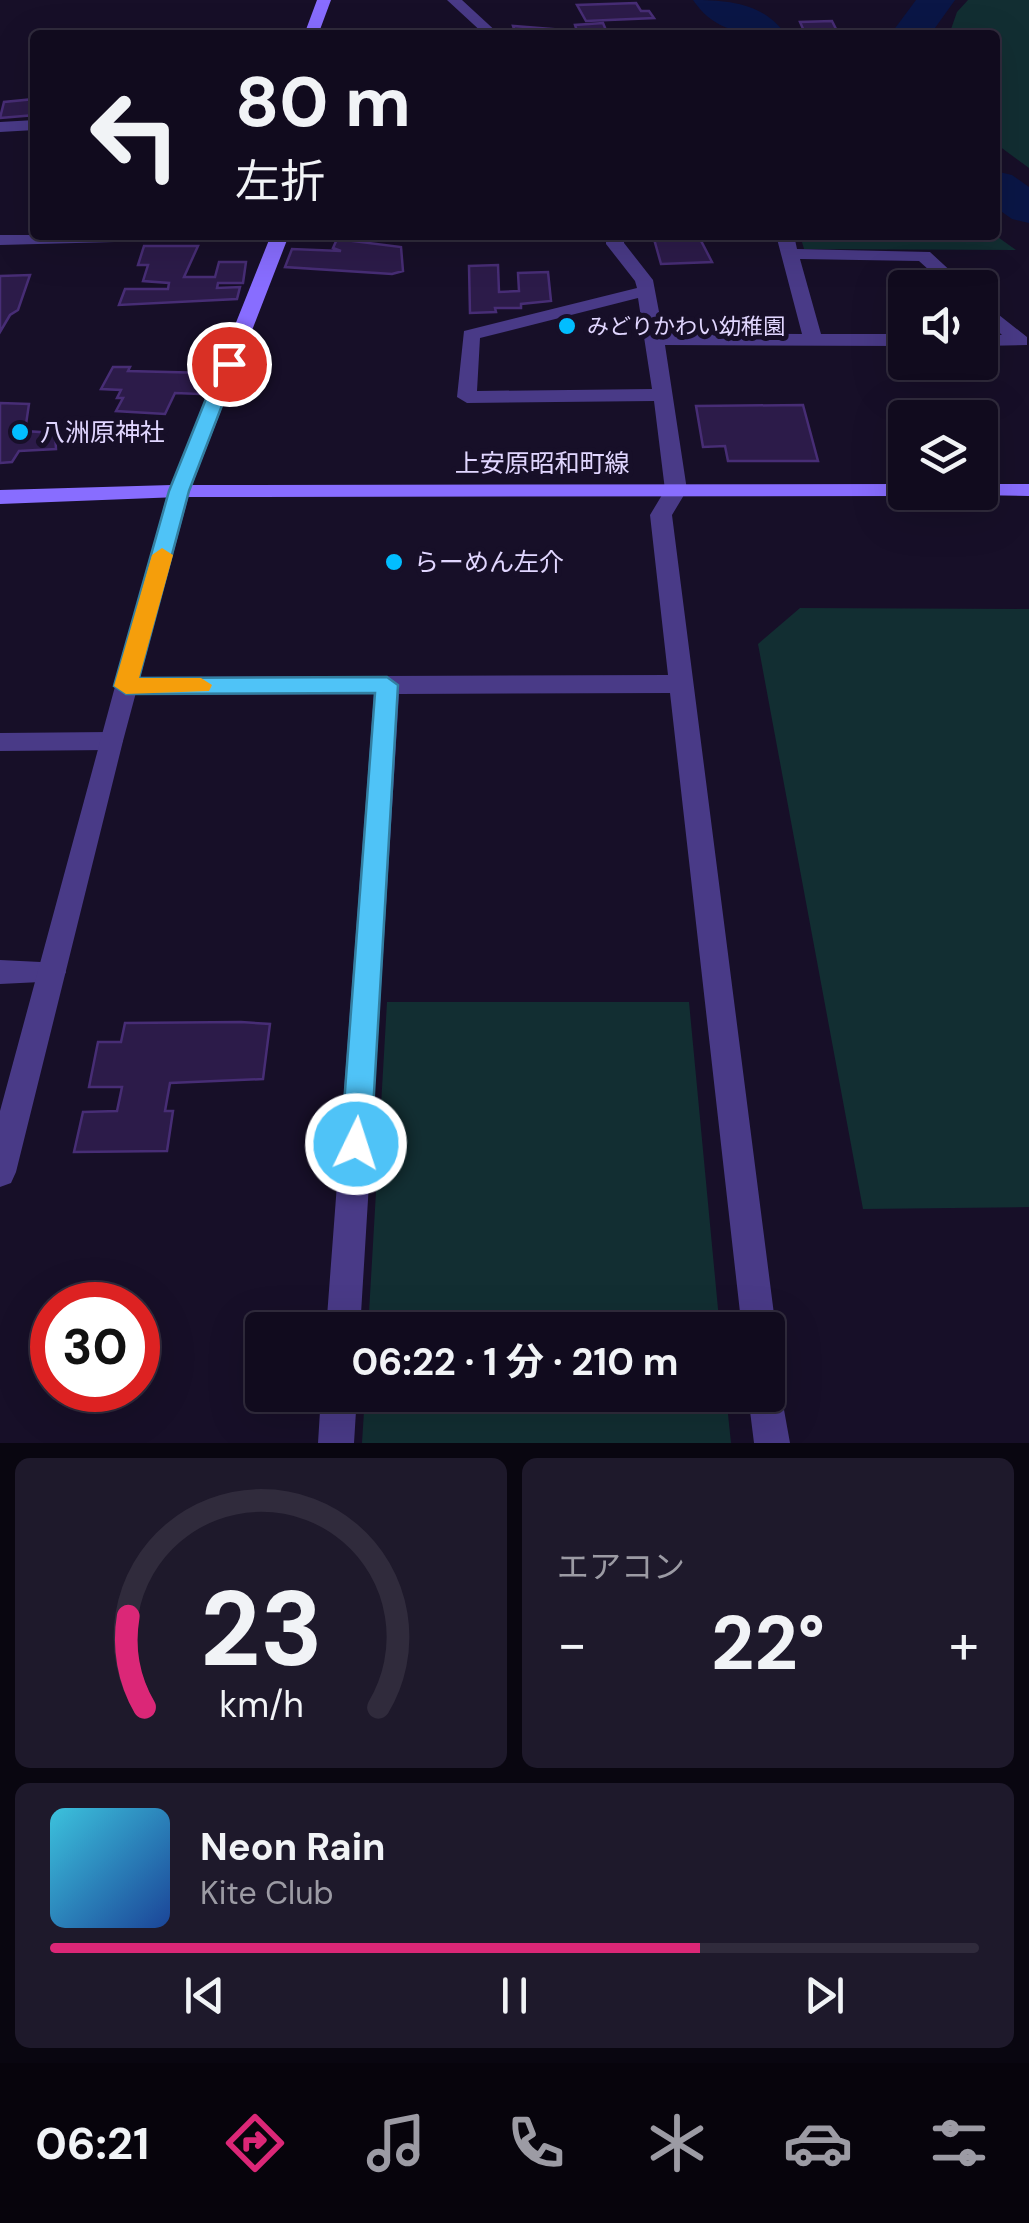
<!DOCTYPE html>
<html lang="ja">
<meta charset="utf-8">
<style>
:root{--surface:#110b1e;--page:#1e192b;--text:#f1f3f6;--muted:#9c9ba4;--line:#302b3c;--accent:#db2777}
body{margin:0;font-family:"DM Sans","Noto Sans JP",sans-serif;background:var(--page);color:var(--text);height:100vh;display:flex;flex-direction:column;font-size:38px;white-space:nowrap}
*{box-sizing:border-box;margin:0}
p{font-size:32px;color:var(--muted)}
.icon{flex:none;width:55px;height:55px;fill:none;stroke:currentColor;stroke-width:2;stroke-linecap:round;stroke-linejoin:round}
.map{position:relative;height:1443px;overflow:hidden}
.panel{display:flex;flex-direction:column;gap:15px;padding:15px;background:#090610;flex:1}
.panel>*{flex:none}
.banner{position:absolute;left:30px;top:30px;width:970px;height:210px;border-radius:10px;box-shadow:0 10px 40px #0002,0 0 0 2px var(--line);background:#110b1e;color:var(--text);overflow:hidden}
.buttons{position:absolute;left:888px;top:270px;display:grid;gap:20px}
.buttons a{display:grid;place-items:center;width:110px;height:110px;border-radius:10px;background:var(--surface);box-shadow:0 10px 40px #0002,0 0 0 2px var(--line);font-size:50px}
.speed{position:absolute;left:30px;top:1282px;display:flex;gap:20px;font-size:50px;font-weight:700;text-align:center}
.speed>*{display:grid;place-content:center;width:130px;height:130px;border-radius:50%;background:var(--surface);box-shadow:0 10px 40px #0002,0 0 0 2px var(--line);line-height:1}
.speed .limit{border:15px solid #d22;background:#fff;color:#111}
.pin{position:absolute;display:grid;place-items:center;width:85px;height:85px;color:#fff;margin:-42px;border:5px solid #fff;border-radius:50%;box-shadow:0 2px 10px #0007}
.me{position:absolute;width:110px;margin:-55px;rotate:4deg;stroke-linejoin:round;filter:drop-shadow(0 0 8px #0008)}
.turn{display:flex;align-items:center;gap:35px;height:210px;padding:0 40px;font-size:45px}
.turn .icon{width:130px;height:130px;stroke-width:2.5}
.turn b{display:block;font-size:70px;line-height:85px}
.big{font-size:75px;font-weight:700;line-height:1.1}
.panel .card{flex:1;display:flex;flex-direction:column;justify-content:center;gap:15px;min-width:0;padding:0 35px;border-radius:15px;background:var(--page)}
.panel .dial{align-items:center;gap:0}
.dial svg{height:260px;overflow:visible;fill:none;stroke:var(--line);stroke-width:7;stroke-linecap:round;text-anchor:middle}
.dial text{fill:var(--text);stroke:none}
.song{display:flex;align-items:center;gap:30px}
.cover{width:120px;height:120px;border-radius:15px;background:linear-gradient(135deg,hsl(190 70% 55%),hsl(220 70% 35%))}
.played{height:10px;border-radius:5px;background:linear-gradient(90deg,var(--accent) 70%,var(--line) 70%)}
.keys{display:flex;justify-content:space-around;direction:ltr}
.heat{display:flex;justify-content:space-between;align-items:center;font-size:55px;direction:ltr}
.panel .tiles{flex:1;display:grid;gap:15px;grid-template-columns:1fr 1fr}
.card:last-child{grid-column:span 2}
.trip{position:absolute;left:245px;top:1312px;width:540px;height:100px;border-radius:10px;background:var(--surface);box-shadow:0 10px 40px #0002,0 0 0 2px var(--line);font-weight:700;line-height:100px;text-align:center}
.tabs{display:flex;height:160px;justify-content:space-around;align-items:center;background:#07040c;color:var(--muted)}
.tabs .icon{width:70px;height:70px}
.tabs .selected{color:var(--accent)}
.tabs b{font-size:45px;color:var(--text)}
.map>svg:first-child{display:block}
.green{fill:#122e32}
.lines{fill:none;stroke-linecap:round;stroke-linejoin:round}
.river{fill:#0a1646;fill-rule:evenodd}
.building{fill:#2c1b49;stroke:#472d75;stroke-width:2.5}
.minor{fill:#493a87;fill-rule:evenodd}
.tertiary{fill:#493a87;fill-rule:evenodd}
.secondary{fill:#886dff;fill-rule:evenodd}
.route{fill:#4fc3f7;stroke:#337fa1;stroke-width:2.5}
.slow{fill:#f59e0b}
.poi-dot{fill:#02bdff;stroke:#170f28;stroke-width:4}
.labels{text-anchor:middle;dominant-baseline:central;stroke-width:10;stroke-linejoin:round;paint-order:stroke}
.far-poi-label{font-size:22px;fill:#e1d6ff;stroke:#170f28;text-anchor:start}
.poi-label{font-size:25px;fill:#e1d6ff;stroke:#170f28;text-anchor:start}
.street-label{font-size:25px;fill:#e1d6ff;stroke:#170f28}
</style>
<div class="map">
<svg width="1029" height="1443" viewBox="0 0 1029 1443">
<rect width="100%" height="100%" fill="#170f28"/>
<path class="green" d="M968 0H1029V168L995 143V35H949L957 12Z
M800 235H995L1016 250 804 249Z
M800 608 1029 609V1207L863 1209 758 644Z
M387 1002H689L720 1330H368Z
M365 1395H726L731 1443H362Z"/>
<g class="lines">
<path class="river" d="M693 0C728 0 764 3 786 35 749 35 716 34 693 0Z
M916 0H955L930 35H890Z
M995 171 1012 175 1029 187V223L1012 219 995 207Z"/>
</g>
<path class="building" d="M636 3 641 11H649L654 18 586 21 577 5Z
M832 21 837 31 826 32 828 35 804 31 800 22Z
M603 23 608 35H516L513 26 577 31 575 25Z
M35 99V115L0 118 4 102Z
M672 235H698L712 262 661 264 654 239H673Z
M337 239 401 247 403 271 392 274 285 267 292 249 341 251 333 248Z
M144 246H198L184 277H215L219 262H246L243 283H218L217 288 240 287 237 299 119 305 125 289H168L169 283 143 281 148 265H138Z
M144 246H198L184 277H215L219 262H246L243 283H218L217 288 240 287 237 299 119 305 125 289H168L169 283 143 281 148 265H138Z
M498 265 499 292 519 291 518 273 548 272 551 301 521 304V308H495L496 312 470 313 469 266Z
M30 275 18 310 10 315 0 332V276Z
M113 367H130L128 371 208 373 200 394 175 393 165 414 116 411 123 398H117L121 390 101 389Z
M0 403 29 404 25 431 55 433 56 449 19 451 12 462 0 463Z
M803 405 818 461H728L725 446 703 447 696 406Z
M241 1022 270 1024 263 1079 170 1083 165 1111H173L167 1151 74 1152 83 1112 117 1111 122 1087H89L98 1042H121L125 1023Z"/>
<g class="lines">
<path class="minor" d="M447 0H462L500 35H485Z
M311 30 317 35H232L239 31Z
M35 120V130L0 132V122Z
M0 235H200L191 240 0 245Z
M606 235H624V243L653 280 663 333 802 334 776 235H794L797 249 930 252 969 288H949L919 261 800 259 821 334H905V346L665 345 687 490 672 515 776 1330 768 1344V1330H742L670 693 399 694 360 1330H326L374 694 125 695 113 686 125 677 668 675 650 515 665 490 654 401 467 403 457 397 464 331 637 288 635 281 606 244ZM638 298 652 389 477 391 480 338Z
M980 300 1027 337V345L980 346V334L1002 335 980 315Z
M110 732 119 734 123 741 119 748 110 750 0 751V733Z
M0 960 61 963 66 972 61 981 0 984Z
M768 1378 779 1382 790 1443H754L748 1395H768Z
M321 1395H357L354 1443H318Z"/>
<path class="tertiary" d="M179 485 190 491 123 741 16 1172 11 1183 0 1187V1111L168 491Z"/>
<path class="secondary" d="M317 0H331L318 35H304Z
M271 235H289L192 485 905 484V492H914L905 496 179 497 0 504V490L171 485Z
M980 484H1029V496L973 495 980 492Z"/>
</g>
<path class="route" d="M229 359 238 364 189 491 139 678 387 677 398 685 371 1144 366 1153 356 1157 346 1153 341 1144 375 693 126 694 114 686 169 491 220 364Z"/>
<path class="slow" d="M162 548 173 555 139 678H201L212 685 209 691 126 694 114 686 152 555Z"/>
<g class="poi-dot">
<circle cx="567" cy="326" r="10"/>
<circle cx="20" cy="432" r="10"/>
<circle cx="394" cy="562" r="10"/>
</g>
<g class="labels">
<g class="far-poi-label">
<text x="587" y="326">みどりかわい幼稚園</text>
</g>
<g class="poi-label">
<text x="40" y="432">八洲原神社</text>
<text x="414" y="562">らーめん左介</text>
</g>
<g class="street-label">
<text x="542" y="463">上安原昭和町線</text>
</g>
</g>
</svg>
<div class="buttons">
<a><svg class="icon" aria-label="sound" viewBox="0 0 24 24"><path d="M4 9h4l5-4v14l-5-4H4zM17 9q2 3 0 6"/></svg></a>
<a><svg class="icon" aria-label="layers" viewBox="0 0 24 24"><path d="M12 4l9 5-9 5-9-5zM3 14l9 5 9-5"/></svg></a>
</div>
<div class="speed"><div class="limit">30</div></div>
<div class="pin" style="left:229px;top:364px;background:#d93025"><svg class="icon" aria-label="arrive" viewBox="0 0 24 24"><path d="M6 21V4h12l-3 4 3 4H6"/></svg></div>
<svg class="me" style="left:356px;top:1144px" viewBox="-20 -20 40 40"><circle r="17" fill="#4fc3f7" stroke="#fff" stroke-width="3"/><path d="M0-11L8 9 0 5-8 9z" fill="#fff"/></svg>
<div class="trip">06:22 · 1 分 · 210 m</div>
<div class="banner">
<div class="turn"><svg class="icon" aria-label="left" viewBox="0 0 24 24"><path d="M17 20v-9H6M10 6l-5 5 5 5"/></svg><div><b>80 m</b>左折</div></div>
</div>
</div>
<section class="panel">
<div class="tiles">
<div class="card dial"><svg viewBox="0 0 100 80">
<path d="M14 69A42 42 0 1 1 86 69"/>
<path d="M14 69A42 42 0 0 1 9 41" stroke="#db2777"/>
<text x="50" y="56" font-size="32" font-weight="700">23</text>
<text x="50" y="72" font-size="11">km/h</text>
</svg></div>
<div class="card"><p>エアコン</p>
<div class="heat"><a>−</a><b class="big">22°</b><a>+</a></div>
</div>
<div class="card">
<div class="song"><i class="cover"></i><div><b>Neon Rain</b><p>Kite Club</p></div></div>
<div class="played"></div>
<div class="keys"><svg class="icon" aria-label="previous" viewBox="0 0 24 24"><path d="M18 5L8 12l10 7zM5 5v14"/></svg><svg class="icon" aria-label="pause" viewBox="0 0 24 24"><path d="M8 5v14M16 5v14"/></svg><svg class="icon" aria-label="next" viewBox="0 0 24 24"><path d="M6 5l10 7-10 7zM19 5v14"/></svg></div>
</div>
</div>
</section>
<nav class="tabs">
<b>06:21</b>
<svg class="icon selected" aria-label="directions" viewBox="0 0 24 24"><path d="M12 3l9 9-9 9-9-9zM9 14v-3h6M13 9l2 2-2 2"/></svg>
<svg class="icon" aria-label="music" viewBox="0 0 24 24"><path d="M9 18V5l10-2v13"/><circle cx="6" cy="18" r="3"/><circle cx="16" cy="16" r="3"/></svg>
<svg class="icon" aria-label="phone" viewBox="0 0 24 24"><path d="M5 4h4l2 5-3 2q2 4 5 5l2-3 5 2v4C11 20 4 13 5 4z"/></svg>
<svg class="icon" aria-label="climate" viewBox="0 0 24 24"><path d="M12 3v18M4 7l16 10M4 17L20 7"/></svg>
<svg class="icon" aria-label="car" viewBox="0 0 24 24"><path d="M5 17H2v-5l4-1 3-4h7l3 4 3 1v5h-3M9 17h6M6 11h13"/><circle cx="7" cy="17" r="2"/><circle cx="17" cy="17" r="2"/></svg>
<svg class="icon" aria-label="filters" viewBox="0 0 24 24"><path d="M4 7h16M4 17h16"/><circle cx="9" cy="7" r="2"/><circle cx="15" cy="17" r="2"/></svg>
</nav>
